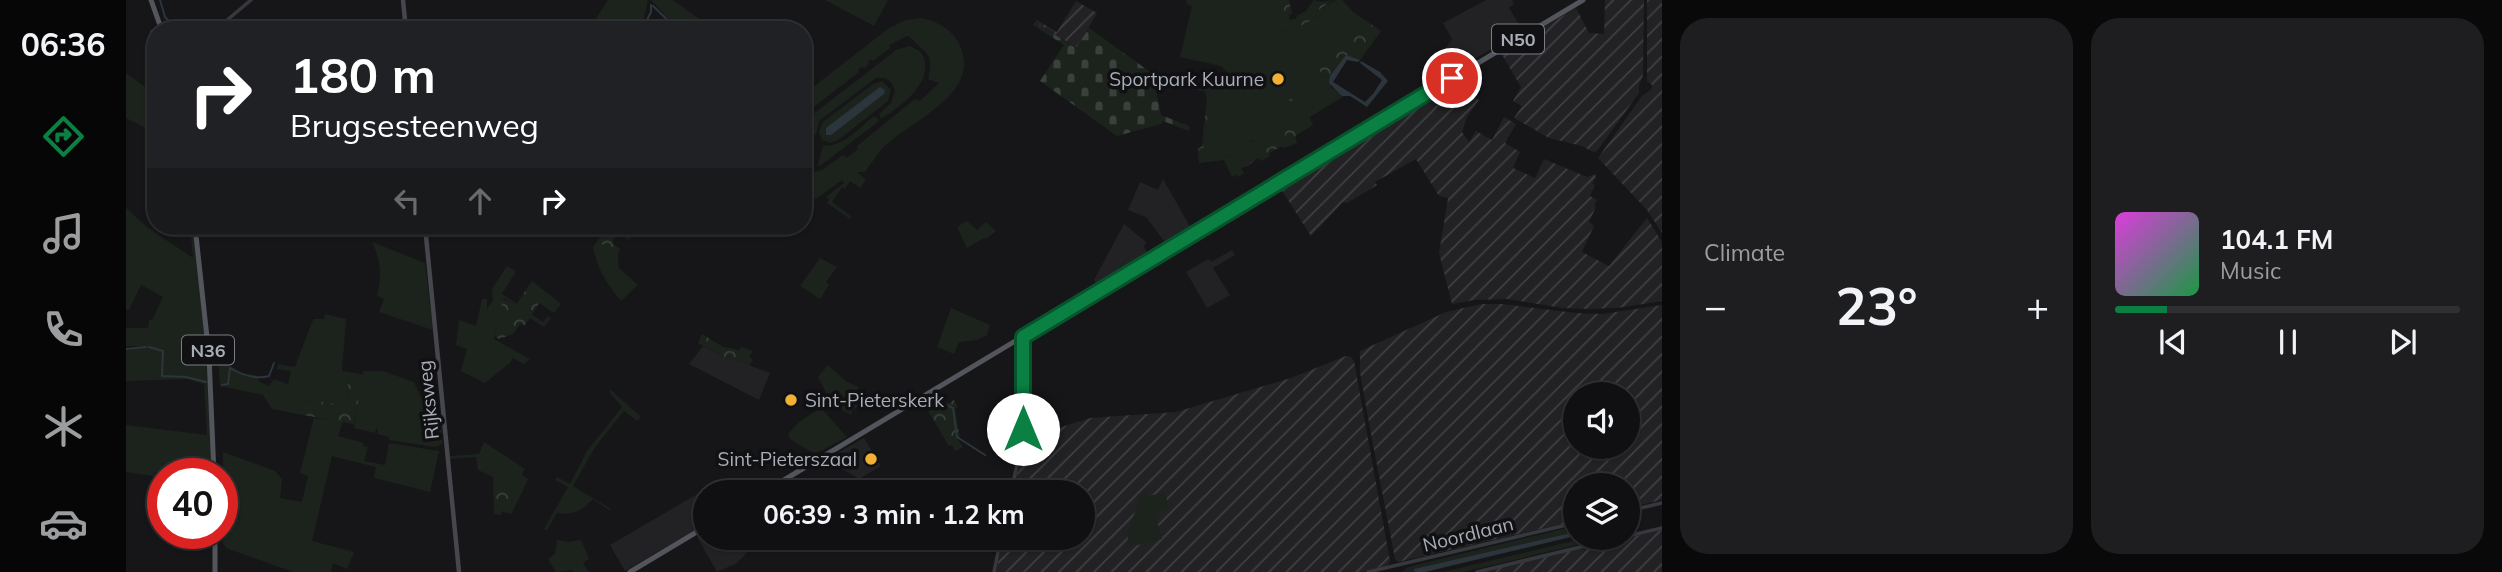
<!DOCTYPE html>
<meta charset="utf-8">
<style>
:root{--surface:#101012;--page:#1e1e20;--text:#f1f3f6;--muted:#9c9d9f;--line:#303032;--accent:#0b8043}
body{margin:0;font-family:Mulish,sans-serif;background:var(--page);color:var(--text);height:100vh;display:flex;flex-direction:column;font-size:26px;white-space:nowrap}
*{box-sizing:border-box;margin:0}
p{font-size:23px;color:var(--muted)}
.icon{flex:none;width:38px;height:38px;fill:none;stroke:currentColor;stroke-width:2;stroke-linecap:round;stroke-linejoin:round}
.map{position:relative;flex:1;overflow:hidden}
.details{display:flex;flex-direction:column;gap:18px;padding:18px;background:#09090a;width:840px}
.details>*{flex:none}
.guide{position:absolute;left:21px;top:21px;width:665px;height:214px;border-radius:28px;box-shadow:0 2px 5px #0004,0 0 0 2px var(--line);background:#202124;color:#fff;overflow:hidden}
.controls{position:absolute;left:1437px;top:382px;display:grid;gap:14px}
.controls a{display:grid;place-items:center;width:77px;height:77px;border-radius:50%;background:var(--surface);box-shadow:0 2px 5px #0004,0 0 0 2px var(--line);font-size:35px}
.speed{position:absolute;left:21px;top:458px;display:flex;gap:14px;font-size:35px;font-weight:700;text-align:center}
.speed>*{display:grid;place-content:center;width:91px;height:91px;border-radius:50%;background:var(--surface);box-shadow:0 2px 5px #0004,0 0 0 2px var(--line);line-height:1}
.speed .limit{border:10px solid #d22;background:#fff;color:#111}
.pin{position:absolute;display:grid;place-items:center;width:60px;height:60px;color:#fff;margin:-30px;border:4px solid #fff;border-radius:50%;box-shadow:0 2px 7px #0007}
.me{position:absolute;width:77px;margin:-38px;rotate:0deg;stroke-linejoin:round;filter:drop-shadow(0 0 5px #0008)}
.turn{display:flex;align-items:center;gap:24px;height:147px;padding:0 28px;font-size:32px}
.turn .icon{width:91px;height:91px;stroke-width:2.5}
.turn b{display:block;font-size:49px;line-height:60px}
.lanes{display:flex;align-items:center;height:66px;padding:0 28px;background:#0003;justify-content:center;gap:35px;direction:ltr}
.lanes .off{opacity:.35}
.big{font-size:52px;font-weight:700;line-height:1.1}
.details .tile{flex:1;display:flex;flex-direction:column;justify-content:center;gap:10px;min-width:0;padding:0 24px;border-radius:28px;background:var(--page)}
.song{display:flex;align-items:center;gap:21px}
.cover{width:84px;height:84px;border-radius:10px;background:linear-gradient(135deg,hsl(300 70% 55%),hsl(140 70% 35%))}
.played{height:7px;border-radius:4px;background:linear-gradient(90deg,var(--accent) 15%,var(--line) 15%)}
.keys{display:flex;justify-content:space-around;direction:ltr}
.heat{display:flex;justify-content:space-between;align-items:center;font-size:38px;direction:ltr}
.details .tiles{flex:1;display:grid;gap:18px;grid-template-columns:repeat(2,1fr)}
.trip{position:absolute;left:567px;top:480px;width:402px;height:70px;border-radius:35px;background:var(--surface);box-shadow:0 2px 5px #0004,0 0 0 2px var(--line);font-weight:700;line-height:70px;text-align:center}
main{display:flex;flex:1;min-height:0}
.tab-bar{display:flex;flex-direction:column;width:126px;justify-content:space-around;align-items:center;background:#060607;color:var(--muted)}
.tab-bar .icon{width:49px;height:49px}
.tab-bar .selected{color:var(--accent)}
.tab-bar b{font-size:32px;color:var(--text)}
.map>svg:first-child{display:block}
.built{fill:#222225}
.industrial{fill:url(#industrial-furrows);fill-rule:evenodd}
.green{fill:#1c231d}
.forest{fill:url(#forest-crowns)}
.cemetery{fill:url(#cemetery-stones)}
.water{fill:#2c353c}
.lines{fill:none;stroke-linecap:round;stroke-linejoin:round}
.stream{stroke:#2c353c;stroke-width:2}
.tertiary{stroke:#37383d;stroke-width:3.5}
.secondary{stroke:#45474d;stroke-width:4.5}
.primary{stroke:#53555c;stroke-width:5}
.route-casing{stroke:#07532c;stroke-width:18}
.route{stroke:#0b8043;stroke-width:12}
.poi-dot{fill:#f2b134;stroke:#111113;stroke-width:2.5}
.labels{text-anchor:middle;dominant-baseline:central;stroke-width:7;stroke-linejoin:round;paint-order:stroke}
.shield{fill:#111113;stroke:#7b7e86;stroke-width:2}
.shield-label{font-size:18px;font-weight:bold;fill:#a8adb8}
.poi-label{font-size:19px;fill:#a8adb8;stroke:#111113;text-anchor:end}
.street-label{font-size:19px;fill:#a8adb8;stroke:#111113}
</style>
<main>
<nav class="tab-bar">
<b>06:36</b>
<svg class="icon selected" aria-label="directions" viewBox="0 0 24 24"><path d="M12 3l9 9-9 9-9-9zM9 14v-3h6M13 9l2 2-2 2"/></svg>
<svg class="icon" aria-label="music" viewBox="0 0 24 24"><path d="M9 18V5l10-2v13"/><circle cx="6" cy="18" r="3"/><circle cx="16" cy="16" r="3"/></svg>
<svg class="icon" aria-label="phone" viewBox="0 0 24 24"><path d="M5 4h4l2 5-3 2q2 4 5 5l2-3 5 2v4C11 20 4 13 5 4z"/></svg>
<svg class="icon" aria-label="climate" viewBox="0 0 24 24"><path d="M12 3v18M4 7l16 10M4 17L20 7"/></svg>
<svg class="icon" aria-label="car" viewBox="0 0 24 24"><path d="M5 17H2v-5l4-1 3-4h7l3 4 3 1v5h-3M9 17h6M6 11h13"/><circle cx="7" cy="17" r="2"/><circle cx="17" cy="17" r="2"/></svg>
</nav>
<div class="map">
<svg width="1536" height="572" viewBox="0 0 1536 572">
<defs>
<pattern id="industrial-furrows" width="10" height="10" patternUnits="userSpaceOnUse" patternTransform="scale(1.75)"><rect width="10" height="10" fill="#222225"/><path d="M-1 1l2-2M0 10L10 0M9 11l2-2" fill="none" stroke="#3f3f43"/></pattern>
<pattern id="forest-crowns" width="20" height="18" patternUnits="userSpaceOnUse" patternTransform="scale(1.75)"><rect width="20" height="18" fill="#1c231d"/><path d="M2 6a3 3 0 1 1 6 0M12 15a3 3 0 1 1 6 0" fill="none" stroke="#3a403c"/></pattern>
<pattern id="cemetery-stones" width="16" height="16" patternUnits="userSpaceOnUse" patternTransform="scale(1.75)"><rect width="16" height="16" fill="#1c231d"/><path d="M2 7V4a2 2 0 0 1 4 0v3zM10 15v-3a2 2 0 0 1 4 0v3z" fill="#3a403c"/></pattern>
</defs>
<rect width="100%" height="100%" fill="#161618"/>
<path class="built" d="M1360 0H1386L1388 4 1383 8 1397 31 1325 72 1310 63 1326 39 1317 23Z
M1037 179 1066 230 1041 245 1020 217 1002 210 1014 182 1032 190Z
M998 224 1020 242 1018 247 1024 256 973 287 968 280Z
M1106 250 1109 255 1087 268 1104 295 1081 308 1060 272 1082 259 1085 262Z
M577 346 606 361 607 359 644 373 633 400 563 364Z
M738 438 755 466 733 479 713 467 716 463 706 456Z
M578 490 579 524 499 571 484 545Z
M579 532V537H607L624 549 611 563 591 572 571 537Z"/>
<path class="industrial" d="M1479 0H1518L1517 75 1513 86V93L1471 151 1467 152 1456 146 1423 138 1388 118 1396 106 1387 101 1395 87 1375 53 1450 8 1463 33 1478 34Z
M1521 0H1536V233L1521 210 1472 158 1516 96 1526 89V85L1521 81Z
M950 1 971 13 951 48 909 22 911 20 931 32Z
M1327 83 1353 100 1341 117 1336 132 1343 142 1350 131 1366 140 1378 117 1390 124 1379 143 1394 152 1387 168 1409 178 1418 159 1461 177 1469 174 1470 178 1466 183 1469 185 1464 196 1471 200 1468 205 1470 207 1463 222 1468 226 1456 252 1483 266 1521 218 1536 242V301L1491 308 1460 309 1436 308 1382 299 1348 300 1326 304 1313 253 1322 198 1313 196 1290 159 1249 182 1251 185 1221 203 1217 202 1185 236 1153 186Z
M1355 304H1376L1450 313 1476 314 1536 305V500L1502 508V485H1449V521L1272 562 1269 559 1245 434 1234 372V351L1320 312ZM1449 394H1502V446H1449Z
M1220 356 1225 357 1228 361 1264 561 1262 565 1236 572H870L877 537H957V492H887L897 447 904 437 964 418 1050 412 1165 378Z
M1536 530V572H1357L1440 552Z"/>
<path class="green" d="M482 0H522L518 18 514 21 506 19 478 30H458L464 20 467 23Z
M525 0H547L588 30H553Z
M699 0H762L748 26Z
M1060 0H1140L1139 3 1158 7 1154 32 1161 30 1162 32 1193 17 1191 11 1210 0 1229 32 1211 43 1209 49 1193 69 1196 77 1204 76 1205 87 1218 96 1171 125 1165 115 1166 94 1158 142 1126 157H1124L1122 153 1127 144H1139L1124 140 1117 157 1077 153 1085 92 1063 89V83L1098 88 1102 73 1095 66 1054 57 1066 6 1061 4Z
M795 18C809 20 823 28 831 40 862 94 782 120 755 150 750 156 744 165 739 172H731L740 180 734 188 724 181 719 189 716 187 706 202 725 216 724 219 701 203 703 199 700 197 718 183 716 180 691 198 677 204V175L696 170 717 155 721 158 732 149 731 146 789 99 794 101 813 83 802 79C807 58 804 56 790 43 787 40 785 37 781 36L763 45 764 48 747 61 745 59 742 62 743 64 739 68 735 67 732 70 733 72 677 115V95L763 28 780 20Z
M784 46 795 52C812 80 775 106 755 119L753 114 765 103 769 91C766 81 761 77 750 78L693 121 690 135 677 131V122L770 50Z
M0 73 30 95V133L0 118Z
M756 81 765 90 762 101 712 140 704 143 696 140 693 131 697 122 747 84Z
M747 117H750L753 121 694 166 692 165 697 145C715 149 734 127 747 117Z
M0 208 21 227 67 258 64 226H67L79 334 87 474H82L81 470 29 472 28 476 0 472V425L81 435 78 384 60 379 0 381V350L18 348V346H0V328H22L23 320H26L37 297 15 285 3 310 0 309Z
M841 221 851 230 860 222 870 231 860 239 858 238 841 248 831 227Z
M471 241 492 254 493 268 512 285 495 301C480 283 472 270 467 247Z
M246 242 299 263 307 330 253 312 258 299 251 296C256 275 255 261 246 242Z
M694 258 711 267 700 282 703 285 694 299 674 286Z
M381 266 390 271 376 294 391 304 388 305 396 315 390 318 385 317V313L387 312 385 304H388L378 298 368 339 404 359 398 364 387 358 384 363 359 383 335 371 341 349 330 345 333 320 350 326 356 299H361V309L367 300 366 289Z
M825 308 864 325 861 335 851 340 833 342 828 354 811 347Z
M199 314 220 319 216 371 223 372 221 406 179 400 177 415 146 409 137 395 94 386 92 358 116 373 130 375 134 382 143 386 148 379 162 384 165 371 151 369 152 364 169 367 186 322 188 319H198Z
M702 365 721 382 732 387 730 394 736 403 726 411 725 415 707 405 692 377Z
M237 371H257L288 382 303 414 316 427V444L309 447 263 440V437L251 434 252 429H250L249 433 228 428Z
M485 390 515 417 511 421 498 411 469 447 447 486 485 509 483 510 467 499C457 510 446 516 431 513L421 530 418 529 442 487 429 480 431 477 444 484 461 451 496 407 483 392Z
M695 408 721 437 689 454 664 439 662 434 673 422Z
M188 418 217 421 212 436 238 443 237 446 242 447 238 461 259 465 263 443 313 451 304 492 248 478 250 467 206 456 186 541 228 552 221 569 207 563 205 572H167L100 548 97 543V452L149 471 156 479 154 498 176 502 182 476 174 473Z
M358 442 399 469 396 475 402 479 397 490 382 481 380 483 352 470 350 457 324 459V456L353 454Z
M1018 488 1020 497 1039 492 1043 509 1029 513 1036 539 1000 548 1004 526Z
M1449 526V532L1289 569V572H1276L1282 567Z
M1464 537H1484L1338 572H1317Z
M431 540 442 542 455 540 463 559 457 563 463 572H447L446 570 430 572 422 559 429 554Z"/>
<path class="forest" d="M1140 0H1163L1166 14 1163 15 1164 20 1170 19 1172 15 1179 12 1188 0 1195 2 1208 0 1191 11 1194 16 1161 33 1160 30 1153 32 1158 7 1139 3Z
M1210 0H1216L1227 12 1255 31 1234 60 1220 55 1204 76 1196 77 1193 69 1209 49 1211 43 1229 32Z
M1079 91 1085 92 1077 153 1117 157 1121 141 1139 142V144H1127L1122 153 1126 157 1153 142H1158L1164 94 1167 95 1165 115 1171 124 1183 117 1187 125 1169 136 1171 143 1158 148 1156 146 1143 153 1144 156 1135 161 1132 158 1122 166 1115 168 1118 173 1112 177 1110 174 1106 177 1098 160 1073 163 1072 149 1076 146 1081 100Z
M481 226H507L511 229 503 240 491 233 486 243 494 249 492 254 471 241Z
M406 281 435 304 428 313 413 303 406 315 417 322 422 316 425 318 418 327 404 318 398 326 394 324 387 334 373 339 369 336 377 299 390 305Z
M576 334 597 347 613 350 615 347 627 351 623 356 627 360 623 365 607 359 606 361 572 343Z
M223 372 237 375 228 424 177 415 178 400 221 405Z
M814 391 815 394 812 396 818 406 828 400 832 407 829 409 834 438 832 440 837 447 829 451 826 445 823 446 796 401Z
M367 477 380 482 381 480 397 490 385 514 376 511 375 515 368 514Z"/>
<path class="cemetery" d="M909 22 950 48 963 28 1027 74 1035 115 1063 126V131L1037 121 1035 124 991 136 914 81 938 45 907 25Z"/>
<path class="water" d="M1220 55 1234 60 1232 62 1221 60 1207 82 1239 102 1247 94 1256 80 1234 63 1235 61 1254 72 1262 81 1241 107 1224 96H1216L1203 83 1204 76Z
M754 87 759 90 758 94 705 135H700V128Z
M1449 532V536L1299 572H1289L1288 569Z"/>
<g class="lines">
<path class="stream" d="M34 0 39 17 47 26 90 20
M527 6 552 30
M96 28 99 30
M495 30 517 28 525 12V5
M477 235 483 226
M23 347 37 351 36 376 60 377 80 382
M0 349 20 347
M96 385 102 384 104 368C116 375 129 380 143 376L148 363
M802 400 804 398 827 408 831 437 859 455"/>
<path class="tertiary" d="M74 30 100 21 125 0
M896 443 889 439 897 429V337
M885 492 895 447 903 436 898 430
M1502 511 1536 503
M1502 536 1536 528
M868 572 875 537
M1242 572 1449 523
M1351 572 1496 537"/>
<path class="secondary" d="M277 0 280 30
M299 226 333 572"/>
<path class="primary" d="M25 0 35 28
M30 44 25 38 27 32 33 28 39 30
M69 226 83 356 88 474
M638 492 1457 0
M89 534V572
M504 572 579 527"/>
</g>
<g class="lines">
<g class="route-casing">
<path id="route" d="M897 429V337L1326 78"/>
</g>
<use href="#route" class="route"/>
</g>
<g class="poi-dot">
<circle cx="1152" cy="79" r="7"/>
<circle cx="665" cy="400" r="7"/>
<circle cx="745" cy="459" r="7"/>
</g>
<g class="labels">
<g class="shield">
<rect x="1366" y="24.5" width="52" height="29" rx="5"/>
<rect x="56" y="335.5" width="52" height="29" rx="5"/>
</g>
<g class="shield-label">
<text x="1392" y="39">N50</text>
<text x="82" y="350">N36</text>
</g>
<g class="poi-label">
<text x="1138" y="79">Sportpark Kuurne</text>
<text x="679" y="400" text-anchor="start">Sint-Pieterskerk</text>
<text x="731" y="459">Sint-Pieterszaal</text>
</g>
<g class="street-label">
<text transform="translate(302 400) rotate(-96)">Rijksweg</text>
<text transform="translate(1342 534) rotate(-14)">Noordlaan</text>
</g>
</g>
</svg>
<div class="controls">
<a><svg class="icon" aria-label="sound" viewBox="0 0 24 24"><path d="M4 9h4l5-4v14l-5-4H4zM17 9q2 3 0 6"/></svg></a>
<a><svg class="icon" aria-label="layers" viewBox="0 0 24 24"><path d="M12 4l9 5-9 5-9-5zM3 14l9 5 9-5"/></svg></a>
</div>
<div class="speed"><div class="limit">40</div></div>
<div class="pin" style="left:1326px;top:78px;background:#d93025"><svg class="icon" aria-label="arrive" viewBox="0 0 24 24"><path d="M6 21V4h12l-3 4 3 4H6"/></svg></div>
<svg class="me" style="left:897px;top:429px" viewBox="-20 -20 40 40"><circle r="19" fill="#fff"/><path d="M0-13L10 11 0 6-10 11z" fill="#0b8043"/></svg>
<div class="trip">06:39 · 3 min · 1.2 km</div>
<div class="guide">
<div class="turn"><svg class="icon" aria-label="right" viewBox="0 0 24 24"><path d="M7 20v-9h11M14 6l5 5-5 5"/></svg><div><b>180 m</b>Brugsesteenweg</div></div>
<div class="lanes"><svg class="icon off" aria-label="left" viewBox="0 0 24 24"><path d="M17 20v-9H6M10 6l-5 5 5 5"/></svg><svg class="icon off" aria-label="ahead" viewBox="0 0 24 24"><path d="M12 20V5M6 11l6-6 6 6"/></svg><svg class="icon" aria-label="right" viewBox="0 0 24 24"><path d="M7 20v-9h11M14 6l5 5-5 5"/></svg></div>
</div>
</div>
<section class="details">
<div class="tiles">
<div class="tile"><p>Climate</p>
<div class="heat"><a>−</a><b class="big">23°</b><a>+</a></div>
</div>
<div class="tile">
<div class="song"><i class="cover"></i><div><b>104.1 FM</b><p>Music</p></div></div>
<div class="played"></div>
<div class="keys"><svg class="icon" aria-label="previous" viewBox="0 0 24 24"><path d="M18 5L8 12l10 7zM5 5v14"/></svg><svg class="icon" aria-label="pause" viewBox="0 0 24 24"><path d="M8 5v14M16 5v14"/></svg><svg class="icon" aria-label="next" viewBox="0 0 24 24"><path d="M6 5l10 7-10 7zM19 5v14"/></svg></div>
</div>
</div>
</section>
</main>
